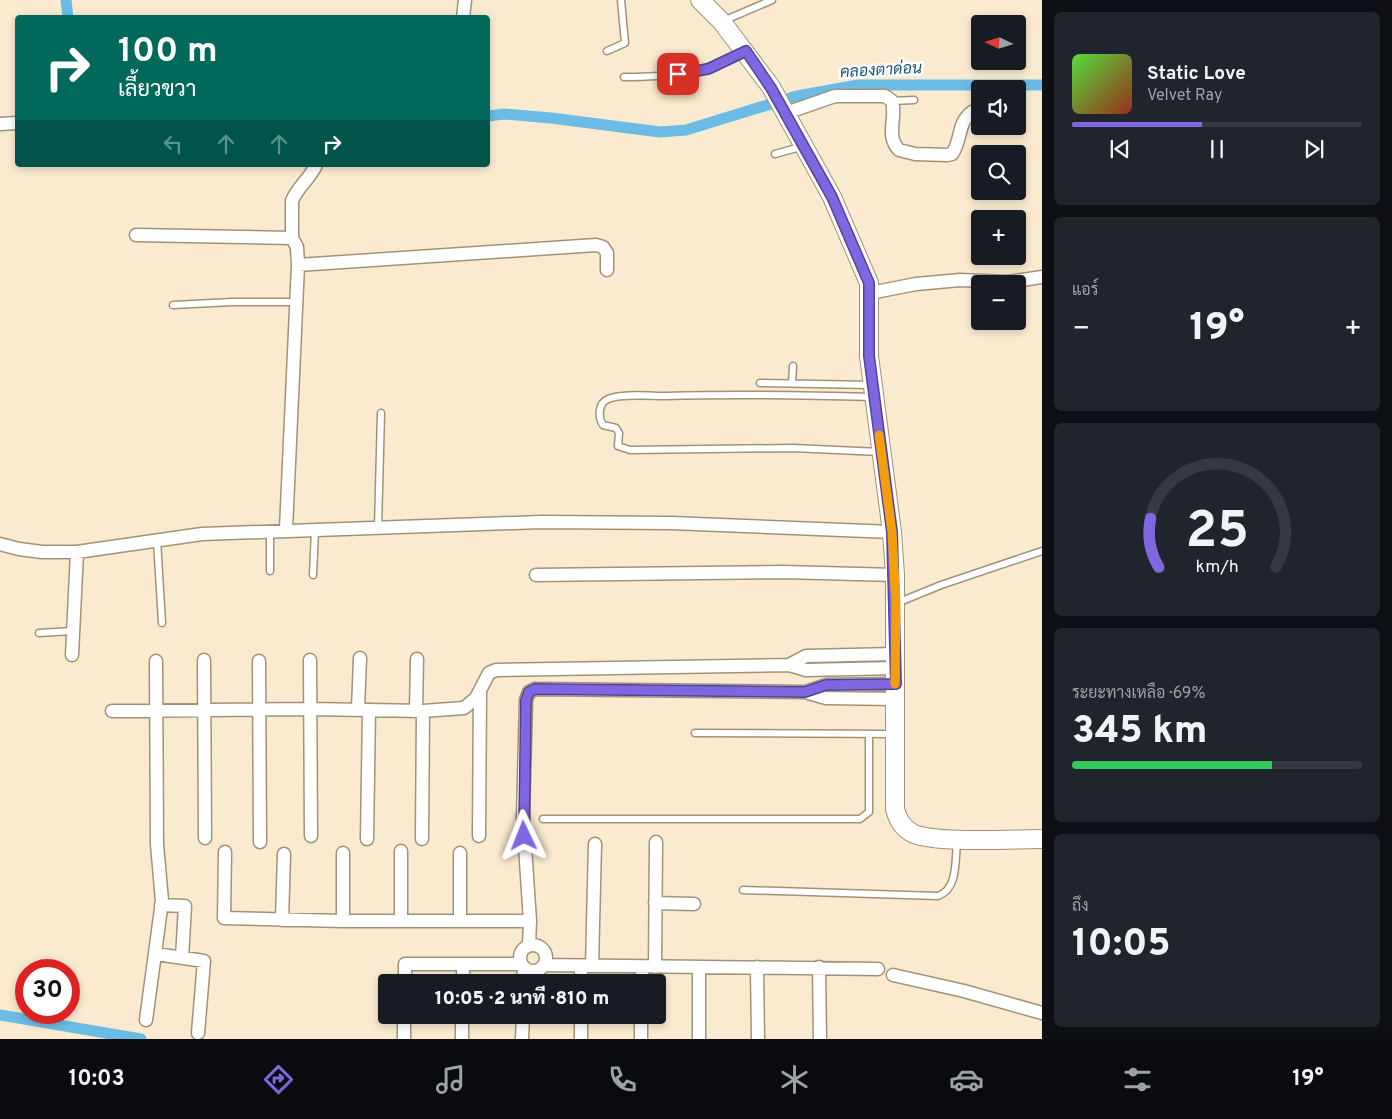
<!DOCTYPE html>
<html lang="th">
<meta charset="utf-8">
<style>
:root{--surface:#171b24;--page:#20242c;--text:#f1f3f6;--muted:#9ea1a6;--line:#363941;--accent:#8067e2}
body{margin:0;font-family:Overpass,Sarabun,sans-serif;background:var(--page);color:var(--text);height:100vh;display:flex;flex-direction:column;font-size:19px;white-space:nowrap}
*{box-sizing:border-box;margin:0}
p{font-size:16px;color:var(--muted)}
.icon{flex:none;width:28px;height:28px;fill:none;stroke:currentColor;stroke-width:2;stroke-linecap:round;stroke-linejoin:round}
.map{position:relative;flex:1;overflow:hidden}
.drawer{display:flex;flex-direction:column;gap:12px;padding:12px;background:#0d0f14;width:350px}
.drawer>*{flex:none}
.top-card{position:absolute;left:15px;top:15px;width:475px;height:152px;border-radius:5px;box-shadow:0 2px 8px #0003;background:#00695c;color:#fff;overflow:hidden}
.needle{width:32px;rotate:274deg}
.tools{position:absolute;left:971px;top:15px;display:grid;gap:10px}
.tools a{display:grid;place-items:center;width:55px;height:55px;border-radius:5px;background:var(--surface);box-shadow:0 2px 8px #0003;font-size:25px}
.speed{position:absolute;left:15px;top:959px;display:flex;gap:10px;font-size:25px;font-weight:700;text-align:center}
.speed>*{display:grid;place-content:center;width:65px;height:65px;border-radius:50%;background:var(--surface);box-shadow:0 2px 8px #0003;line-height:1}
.speed .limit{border:8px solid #d22;background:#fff;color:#111}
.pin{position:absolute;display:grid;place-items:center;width:42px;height:42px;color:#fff;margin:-21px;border-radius:10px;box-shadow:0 2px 8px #0006}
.me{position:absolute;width:55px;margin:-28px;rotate:358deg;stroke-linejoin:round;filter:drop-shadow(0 0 4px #0008)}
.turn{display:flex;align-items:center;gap:18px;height:105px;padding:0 20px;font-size:22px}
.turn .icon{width:65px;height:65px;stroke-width:2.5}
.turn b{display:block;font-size:35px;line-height:42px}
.lanes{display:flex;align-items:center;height:48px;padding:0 20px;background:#0003;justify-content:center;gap:25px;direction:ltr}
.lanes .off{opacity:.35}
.big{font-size:38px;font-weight:800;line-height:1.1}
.drawer .card{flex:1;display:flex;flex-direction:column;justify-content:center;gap:8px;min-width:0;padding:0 18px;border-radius:8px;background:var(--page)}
.drawer .dial{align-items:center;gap:0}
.dial svg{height:130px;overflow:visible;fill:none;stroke:var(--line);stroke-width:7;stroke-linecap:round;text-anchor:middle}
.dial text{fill:var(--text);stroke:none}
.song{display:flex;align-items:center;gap:15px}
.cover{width:60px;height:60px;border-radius:8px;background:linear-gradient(135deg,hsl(110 70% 55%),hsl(10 70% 35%))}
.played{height:5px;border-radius:2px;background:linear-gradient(90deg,var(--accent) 45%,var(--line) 45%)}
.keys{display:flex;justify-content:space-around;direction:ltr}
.heat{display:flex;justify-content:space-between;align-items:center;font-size:28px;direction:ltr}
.charge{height:8px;border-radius:4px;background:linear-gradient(90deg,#34c759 69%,var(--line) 0)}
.trip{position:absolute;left:378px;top:974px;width:288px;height:50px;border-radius:5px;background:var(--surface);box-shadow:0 2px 8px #0003;font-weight:800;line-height:50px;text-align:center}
.menu{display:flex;height:80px;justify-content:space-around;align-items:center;background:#090b0e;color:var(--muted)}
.menu .icon{width:35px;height:35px}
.menu .current{color:var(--accent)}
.menu b{font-size:22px;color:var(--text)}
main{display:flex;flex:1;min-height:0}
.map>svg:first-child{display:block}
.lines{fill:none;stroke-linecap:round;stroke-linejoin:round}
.canal{stroke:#6abce5;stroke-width:11}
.lane-casing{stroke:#a0937a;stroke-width:9}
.street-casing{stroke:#a0937a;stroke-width:15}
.secondary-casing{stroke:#a0937a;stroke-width:20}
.lane{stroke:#fff;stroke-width:6}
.street{stroke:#fff;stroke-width:12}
.secondary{stroke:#fff;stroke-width:18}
.route-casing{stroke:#534393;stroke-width:12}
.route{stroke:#8067e2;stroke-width:9}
.slow{stroke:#f59e0b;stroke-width:9}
.labels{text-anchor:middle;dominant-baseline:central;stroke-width:5;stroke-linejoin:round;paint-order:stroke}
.water-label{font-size:16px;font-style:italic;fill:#175874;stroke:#fff}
</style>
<main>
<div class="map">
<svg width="1042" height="1039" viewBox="0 0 1042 1039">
<rect width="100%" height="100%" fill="#faebd0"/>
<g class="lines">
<path class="canal" d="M66 0 68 18
M488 116 504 114 551 118 660 132 686 130 797 96 858 85H1042
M0 1015 141 1039"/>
<g class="lane-casing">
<path id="lane" d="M723 21 772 0
M607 51 625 43 621 0
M624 77C668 77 703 74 742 53
M892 101 914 100
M775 154 804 146
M173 305 232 302H296
M760 383 871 385
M792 383 793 366
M873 397C804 395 735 394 666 396 651 396 621 393 608 399 598 403 598 418 603 425L616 428 619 433 618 446 630 450 793 448 880 452
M378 527 381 413
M157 540 162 623
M270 571V530
M313 575 315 530
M897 603 941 585 1042 551
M39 633 72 631
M695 733 894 734
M543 819H860L869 812V734
M743 890 938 896C958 889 955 861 957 842"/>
</g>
<g class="street-casing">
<path id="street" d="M463 18 465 0
M786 113 835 96H885L892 101C897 119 885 135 899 150L915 154 947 155 952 154C962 140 957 123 972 112
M0 124 18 123
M136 235 292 238
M298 265 596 245 603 247 607 253V270
M870 293 916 284 960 280 1008 282 1042 277
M286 529 298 265 297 247 292 238V201C297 187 310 179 316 165
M0 544 19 549 42 552H77L202 534 541 522 671 523 892 532
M536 575 783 572 895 575
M895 654 806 656 789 665 806 670 896 668
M72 655 77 552
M204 660 205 838
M310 660 311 836
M259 661 260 842
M895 699 826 698 805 692 826 685 896 684
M358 710 360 658
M112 711 311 709 423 711 464 708 476 698 489 673 496 670 789 665
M416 711 417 659
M479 836 480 690
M367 839 369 710
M422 839 423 711
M225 852 224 918 343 921H530
M655 903 694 904
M161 905 185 906 182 958
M282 920 284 854
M343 921V853
M401 921V851
M460 921V853
M529 945 530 921 523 817 526 700 529 692 535 689 805 692
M520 958a13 13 0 1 1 26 0a13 13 0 1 1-26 0Z
M156 954 204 961 198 1033
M544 965 878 969
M592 966 595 844
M655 967 656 842
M757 967 758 1039
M819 967 820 1039
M893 975 964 991 1042 1013
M405 982V964H521
M463 982V964
M523 982 524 967
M581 982V966
M642 982V967
M146 1020 162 901 157 844 156 661
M404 1039V1015
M462 1039V1015
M522 1039 523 1015
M581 1039V1015
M641 1039V1015
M699 1039V967"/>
</g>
<g class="secondary-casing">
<path id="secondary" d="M700 0 722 22 771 87 832 197 869 283V356L892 532 895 575V809C898 820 902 827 912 833 934 844 1014 839 1042 839"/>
</g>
<use href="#lane" class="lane"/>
<use href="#street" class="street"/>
<use href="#secondary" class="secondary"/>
</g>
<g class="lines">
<g class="route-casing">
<path id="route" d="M524 836 526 700 529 692 535 689 805 692 826 685 896 684 892 532 869 356V283L832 197 771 88 746 51 708 69 678 74"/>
</g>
<use href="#route" class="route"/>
<path class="slow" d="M879 435 892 532 896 604 895 684"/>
</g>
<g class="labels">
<g class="water-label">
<text transform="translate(881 71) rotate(-3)">คลองตาด่อน</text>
</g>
</g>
</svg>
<div class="tools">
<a><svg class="needle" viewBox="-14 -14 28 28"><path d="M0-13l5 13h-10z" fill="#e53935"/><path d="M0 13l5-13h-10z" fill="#9ea1a6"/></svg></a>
<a><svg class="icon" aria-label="sound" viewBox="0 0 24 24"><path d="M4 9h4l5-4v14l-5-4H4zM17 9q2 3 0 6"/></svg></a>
<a><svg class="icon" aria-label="search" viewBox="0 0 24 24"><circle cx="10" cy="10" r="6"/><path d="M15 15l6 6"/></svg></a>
<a>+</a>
<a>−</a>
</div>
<div class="speed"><div class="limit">30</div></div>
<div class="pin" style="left:678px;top:74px;background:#d93025"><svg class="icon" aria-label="arrive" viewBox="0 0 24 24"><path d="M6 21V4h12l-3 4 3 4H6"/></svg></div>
<svg class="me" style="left:524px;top:836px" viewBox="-20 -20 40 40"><path d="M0-17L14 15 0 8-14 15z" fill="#8067e2" stroke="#fff" stroke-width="4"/></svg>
<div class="trip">10:05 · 2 นาที · 810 m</div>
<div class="top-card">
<div class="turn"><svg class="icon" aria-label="right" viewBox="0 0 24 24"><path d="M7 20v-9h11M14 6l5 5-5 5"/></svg><div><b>100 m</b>เลี้ยวขวา</div></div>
<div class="lanes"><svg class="icon off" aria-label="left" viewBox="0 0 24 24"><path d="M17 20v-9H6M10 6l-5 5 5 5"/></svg><svg class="icon off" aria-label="ahead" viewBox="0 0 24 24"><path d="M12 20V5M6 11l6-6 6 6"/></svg><svg class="icon off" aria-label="ahead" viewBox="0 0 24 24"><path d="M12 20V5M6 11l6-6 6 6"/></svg><svg class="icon" aria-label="right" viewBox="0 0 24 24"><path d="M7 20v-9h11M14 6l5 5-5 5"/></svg></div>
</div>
</div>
<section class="drawer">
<div class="card">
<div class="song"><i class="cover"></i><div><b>Static Love</b><p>Velvet Ray</p></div></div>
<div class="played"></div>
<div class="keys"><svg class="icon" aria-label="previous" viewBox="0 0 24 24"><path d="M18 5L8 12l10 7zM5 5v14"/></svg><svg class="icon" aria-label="pause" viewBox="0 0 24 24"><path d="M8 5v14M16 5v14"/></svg><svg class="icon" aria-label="next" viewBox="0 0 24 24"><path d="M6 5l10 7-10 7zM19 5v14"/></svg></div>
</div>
<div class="card"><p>แอร์</p>
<div class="heat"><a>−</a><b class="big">19°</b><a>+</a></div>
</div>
<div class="card dial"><svg viewBox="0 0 100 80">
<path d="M14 69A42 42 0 1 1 86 69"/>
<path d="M14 69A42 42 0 0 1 9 39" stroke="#8067e2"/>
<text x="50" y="56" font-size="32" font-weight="700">25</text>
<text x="50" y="72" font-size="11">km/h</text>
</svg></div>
<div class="card"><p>ระยะทางเหลือ · 69%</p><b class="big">345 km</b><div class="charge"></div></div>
<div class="card"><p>ถึง</p><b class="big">10:05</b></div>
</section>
</main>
<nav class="menu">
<b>10:03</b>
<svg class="icon current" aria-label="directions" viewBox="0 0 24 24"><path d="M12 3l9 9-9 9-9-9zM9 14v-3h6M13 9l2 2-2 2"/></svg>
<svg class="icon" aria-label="music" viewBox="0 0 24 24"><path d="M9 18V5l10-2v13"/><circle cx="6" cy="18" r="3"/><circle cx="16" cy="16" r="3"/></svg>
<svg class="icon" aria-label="phone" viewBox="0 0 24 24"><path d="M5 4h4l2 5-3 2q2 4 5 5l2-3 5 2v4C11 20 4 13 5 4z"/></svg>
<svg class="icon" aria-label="climate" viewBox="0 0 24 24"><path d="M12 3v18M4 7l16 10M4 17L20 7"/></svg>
<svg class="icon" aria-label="car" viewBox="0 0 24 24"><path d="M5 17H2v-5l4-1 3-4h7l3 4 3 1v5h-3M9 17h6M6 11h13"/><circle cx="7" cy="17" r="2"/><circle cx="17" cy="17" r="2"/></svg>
<svg class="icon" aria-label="filters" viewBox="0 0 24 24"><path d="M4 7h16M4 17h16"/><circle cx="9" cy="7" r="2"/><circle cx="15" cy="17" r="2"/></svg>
<b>19°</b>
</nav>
